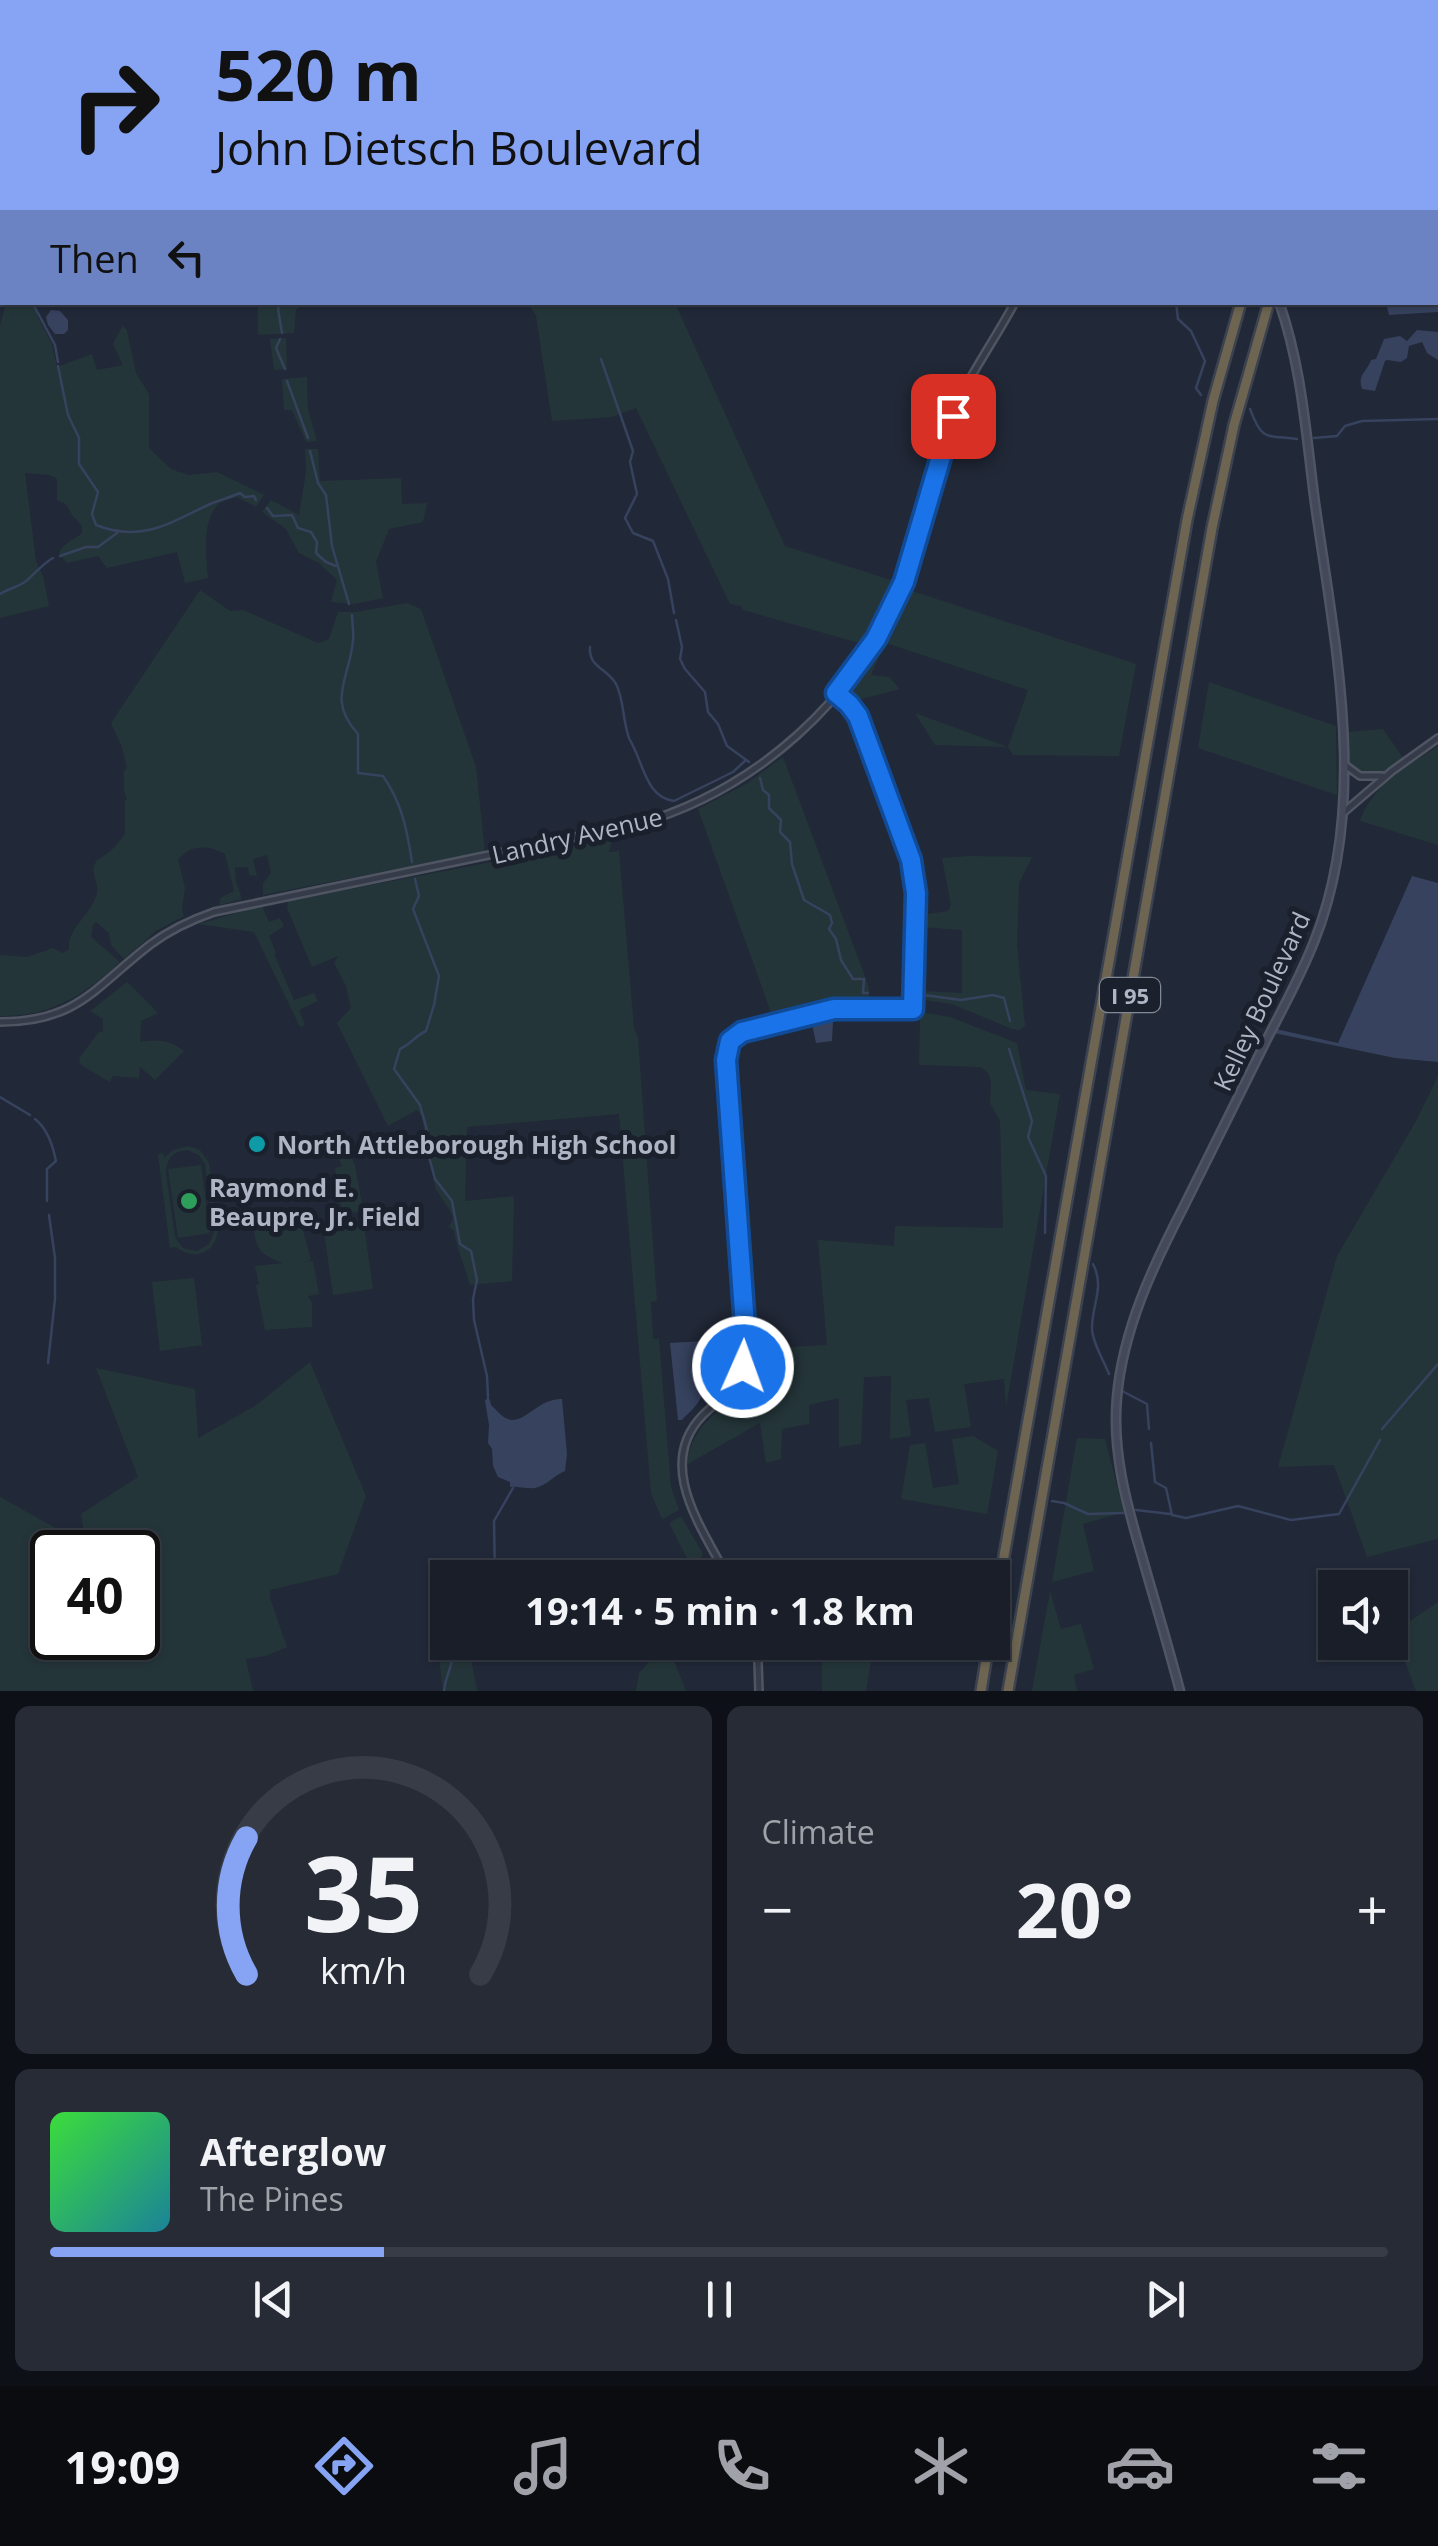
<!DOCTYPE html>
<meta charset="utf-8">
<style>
:root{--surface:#191e29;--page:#262b35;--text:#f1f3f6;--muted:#9fa2a8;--line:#373c46;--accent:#86a4f3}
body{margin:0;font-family:"Open Sans",sans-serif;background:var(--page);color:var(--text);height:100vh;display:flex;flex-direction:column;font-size:38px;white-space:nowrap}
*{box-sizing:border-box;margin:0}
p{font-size:32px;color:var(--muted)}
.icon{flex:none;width:55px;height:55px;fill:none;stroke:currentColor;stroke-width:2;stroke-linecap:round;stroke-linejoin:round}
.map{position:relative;height:1691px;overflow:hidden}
.drawer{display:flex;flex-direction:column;gap:15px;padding:15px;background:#0e1017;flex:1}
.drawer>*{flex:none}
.hud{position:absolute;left:0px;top:0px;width:1440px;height:305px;box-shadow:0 2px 8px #0004,0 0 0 2px var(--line);background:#86a4f3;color:#111;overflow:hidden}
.fabs{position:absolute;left:1318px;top:1570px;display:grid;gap:20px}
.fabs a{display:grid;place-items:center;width:90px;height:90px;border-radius:0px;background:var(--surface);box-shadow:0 2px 8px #0004,0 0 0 2px var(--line);font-size:50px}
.speed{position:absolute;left:30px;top:1530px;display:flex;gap:20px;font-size:50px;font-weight:700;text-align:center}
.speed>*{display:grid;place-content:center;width:130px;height:130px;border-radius:50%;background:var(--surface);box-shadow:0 2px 8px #0004,0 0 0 2px var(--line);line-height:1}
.speed .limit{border:5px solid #111;border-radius:15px;background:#fff;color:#111}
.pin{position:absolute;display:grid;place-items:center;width:85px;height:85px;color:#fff;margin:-42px;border-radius:20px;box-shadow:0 5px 15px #0006}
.me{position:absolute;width:110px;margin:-55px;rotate:2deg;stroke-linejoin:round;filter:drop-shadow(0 0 8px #0008)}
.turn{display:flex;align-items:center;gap:35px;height:210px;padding:0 50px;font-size:45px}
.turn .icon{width:130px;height:130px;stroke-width:2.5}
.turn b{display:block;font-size:70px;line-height:85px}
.then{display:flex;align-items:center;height:95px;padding:0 50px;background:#0003;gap:20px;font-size:38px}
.big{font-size:75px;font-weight:700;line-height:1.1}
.drawer .card{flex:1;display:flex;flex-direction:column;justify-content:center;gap:15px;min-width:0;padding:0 35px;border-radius:15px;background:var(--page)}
.drawer .dial{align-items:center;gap:0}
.dial svg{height:260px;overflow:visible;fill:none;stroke:var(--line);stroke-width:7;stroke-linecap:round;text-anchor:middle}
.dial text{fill:var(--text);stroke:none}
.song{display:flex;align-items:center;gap:30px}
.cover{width:120px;height:120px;border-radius:15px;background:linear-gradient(135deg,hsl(120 70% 55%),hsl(190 70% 35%))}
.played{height:10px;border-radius:5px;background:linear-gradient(90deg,var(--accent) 25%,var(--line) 25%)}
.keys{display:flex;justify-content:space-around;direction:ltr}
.heat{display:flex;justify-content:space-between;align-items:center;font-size:55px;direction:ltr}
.drawer .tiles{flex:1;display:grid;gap:15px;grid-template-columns:1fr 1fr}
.card:last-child{grid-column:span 2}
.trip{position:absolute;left:430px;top:1560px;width:580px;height:100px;border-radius:0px;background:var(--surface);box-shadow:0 2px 8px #0004,0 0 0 2px var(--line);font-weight:700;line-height:100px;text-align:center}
.dock{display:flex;height:160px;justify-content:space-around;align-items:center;background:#0a0c10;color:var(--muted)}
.dock .icon{width:70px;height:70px}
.dock .current{color:var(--accent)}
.dock b{font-size:45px;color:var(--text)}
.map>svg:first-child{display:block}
.green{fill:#243539;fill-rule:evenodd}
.water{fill:#36425e}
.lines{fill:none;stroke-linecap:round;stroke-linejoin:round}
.stream{stroke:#36425e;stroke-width:2.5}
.tertiary-casing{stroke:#4f5562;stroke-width:10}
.secondary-casing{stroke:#4f5562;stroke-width:11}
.motorway-casing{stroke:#3c424f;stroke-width:14}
.tertiary{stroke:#353b48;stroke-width:5}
.secondary{stroke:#43495a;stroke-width:6}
.motorway{stroke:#6d6552;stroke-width:9}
.route-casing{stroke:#114b97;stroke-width:25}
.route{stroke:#1a73e8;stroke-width:18}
.culture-dot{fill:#0f9aa8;stroke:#1a202c;stroke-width:4}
.leisure-dot{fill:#2e9e5b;stroke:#1a202c;stroke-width:4}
.labels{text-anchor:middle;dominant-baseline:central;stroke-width:10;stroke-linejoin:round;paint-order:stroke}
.shield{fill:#1a202c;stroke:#828896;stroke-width:2.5}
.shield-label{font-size:22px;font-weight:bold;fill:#afb5c4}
.street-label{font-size:25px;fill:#afb5c4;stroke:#1a202c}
.poi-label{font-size:25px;font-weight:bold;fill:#afb5c4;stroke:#1a202c;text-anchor:start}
</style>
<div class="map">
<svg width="1438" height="1691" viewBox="0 0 1438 1691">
<rect width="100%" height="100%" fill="#212837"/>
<path class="green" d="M62 0H536L537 2H63Z
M6 303H35L38 318 52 344 57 367 92 354 97 370 123 365 113 344 123 325 127 331 136 373 149 394V448L171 469 188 475 217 472 264 495 256 507 237 497C231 499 225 500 220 503 201 518 206 557 208 578L185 583 177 552 107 568 98 556 67 563 59 553C63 543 74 540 82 533V526L72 515 66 504 57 500V479L50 475 25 473 36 561 43 576 49 606 0 618V326Z
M258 303V302L313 303 302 305 296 310 294 333 258 335Z
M528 303H675L785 546 897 582 866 645 743 610 741 606 730 604 636 408 612 417 552 421 536 316Z
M286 338 287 369 274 370 270 339Z
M307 377 308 409 317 441 306 442 292 410H284L282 379Z
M305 449H318L320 481 401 478 402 504 427 503 423 522 389 529 376 562 383 598 354 604 331 602 337 580 319 563 299 553 286 529 262 512 271 500 299 515 306 472Z
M906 589 1136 664 1119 756 1013 755 1008 747 935 745 915 713 1008 747 1028 690 886 643 882 651 876 648Z
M200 590 230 611 243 610 318 643 329 639 338 612H356L407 603 421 609 476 767 485 852 263 895V883L271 873 267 855 253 859 257 876 249 875 248 867H235L236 881 242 899 220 905V898L234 891 225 854C209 845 190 844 178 860L185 888 182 910 184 916 156 931 124 959 111 945 109 933 96 922 93 925 91 937 120 962C85 995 50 1017 0 1016V955L27 957 53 948 63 953 69 949C67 928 92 914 97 893 99 882 89 871 96 862 100 857 105 856 109 852 115 848 120 840 125 834V801L127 799 124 791V771L127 768 122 747 111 723Z
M873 652 880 655 871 675 889 677 900 689 854 701C844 685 864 667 873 652Z
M1209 682 1336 726 1337 795 1198 748Z
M1383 729 1404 759C1391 768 1364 786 1351 766 1346 758 1348 742 1347 732Z
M1438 746V845L1360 821C1372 785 1408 766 1438 746Z
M783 757 869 987V1002L831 1003 773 1018 698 809 746 784Z
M612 839 609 852 619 851 634 1028 638 1038 657 1301 651 1302 653 1339H659L671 1487 679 1510 662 1519 651 1493 619 1114 467 1127 465 1201 514 1196 512 1281 470 1285C465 1266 457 1250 454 1231L449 1227 453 1218 449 1209 435 1188 429 1157 421 1149 420 1144 426 1143 422 1117 417 1110 388 1126 337 1023 351 1008 346 986 334 963 338 956 312 967 287 908 288 901 293 900Z
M969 856 1032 857 1019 883 1017 945 1025 1026 1019 1030 1012 1029 952 1004 924 1000V991L962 993V930L921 927V915L948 911 951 905 942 858Z
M262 906 269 922 280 918 284 926 269 936 276 953 274 954 294 1000 314 993 318 1001 299 1010 305 1025 300 1027 254 932 198 924Z
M127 982 158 1013 141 1021 140 1042C158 1039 169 1040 184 1051L155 1080 140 1067 139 1078 113 1076 110 1082 81 1065 79 1058 100 1031 103 1032V1019L90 1011Z
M926 1013 950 1017 1017 1043 1026 1090 1060 1094 1006 1407 1004 1379 964 1384 971 1427 935 1432 929 1398 906 1400 911 1436 890 1439 891 1376 864 1377 861 1444 839 1447V1398L809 1405V1424L782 1429 781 1459 766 1463 760 1423 686 1465C694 1409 746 1409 752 1349L827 1345 818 1240 894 1246 895 1226 1003 1228 1000 1121 990 1103 991 1081 988 1073 981 1067 919 1065 920 1017Z
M1438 1076V1539L1367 1557 1334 1465 1278 1467 1337 1256 1416 1121Z
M344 1141 355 1165 363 1211 342 1214 335 1168 342 1166 333 1146Z
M188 1146 200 1150 209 1163 218 1228C217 1252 196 1262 176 1247L170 1248 158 1154 163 1153 164 1158 173 1150ZM187 1150 199 1155 205 1164 214 1232 209 1244 197 1251 183 1248 175 1237 166 1173C166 1159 173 1151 187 1150Z
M201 1165 210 1233 178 1238 168 1169Z
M363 1219 373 1289 333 1295 323 1225Z
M301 1223 311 1260 303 1262 313 1261 319 1294 308 1296 312 1303V1327L265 1330 256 1285 259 1284 255 1266 283 1263C263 1255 256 1252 254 1229Z
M194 1278 202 1345 160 1351 152 1282Z
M310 1362 366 1496 338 1574 270 1590V1598L287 1647 266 1656 246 1659 253 1691H0V1497L86 1545 81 1514 138 1477 96 1368 195 1389 198 1438 255 1406ZM138 1552V1638H52V1552Z
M973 1436 998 1451 987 1514 901 1499 910 1445 925 1443 933 1488 959 1484 952 1439Z
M1077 1438 1105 1439 1124 1512 1083 1524 1094 1571 1052 1582Z
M681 1516 703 1554 698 1565 692 1568 669 1523Z
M1050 1591 1061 1629 1081 1624 1094 1669 1074 1675 1077 1691H1032Z
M1438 1602V1691H1416L1394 1632Z
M458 1643H470L469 1648 477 1691H443L438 1649Z
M667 1643 686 1691H636L639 1673Z
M822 1651 871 1661 866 1691H822Z"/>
<path class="water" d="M1425 0H1438V312L1389 315 1386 303 1438 302V2H1424Z
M51 310 60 311 68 320V330L64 334H55L48 325 46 317Z
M1417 330 1438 332V360L1427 353 1422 342 1409 346 1407 358 1401 362 1387 360 1385 361 1375 391 1362 389C1357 374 1367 372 1371 360L1376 359 1384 339 1400 336 1407 341Z
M1412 876 1438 883V1062L1395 1058 1274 1033 1276 1029 1338 1043Z
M833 1021 832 1041 816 1043 812 1024Z
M703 1341C705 1358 708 1386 699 1401 695 1408 687 1414 682 1420H678L670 1343Z
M487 1398H489C493 1410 489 1402 498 1412 520 1436 533 1398 562 1399L567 1454 565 1471C555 1475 546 1486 535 1488 527 1489 517 1486 510 1487V1482L498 1477 493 1466 492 1449 488 1443 489 1425 485 1401Z"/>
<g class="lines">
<path class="stream" d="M868 0 869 2
M32 302 55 345 58 362
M281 302 278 309 282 333
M1176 302 1178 319 1191 331 1205 361 1196 388 1201 395
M280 339 276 348 285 369
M601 359 633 451 630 462 637 494 625 518 633 533 653 541 668 579 674 613
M58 366 68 415 79 438V464L98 492 92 514 96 525C141 543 170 523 210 504 220 500 231 497 240 493L245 497 254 496 256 500
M287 381 308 438
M1250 409C1262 441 1265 435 1297 439
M1314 438 1337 436 1345 426 1362 421 1438 419
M310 451 318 483 326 495 332 546 349 604
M267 508 273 516 292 515 298 528 311 532 317 542 316 553 326 562 336 566
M60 556 86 547H98L117 533
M0 594C8 589 17 587 25 582 35 574 42 564 53 558
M352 615C352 623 354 632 353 640 350 679 326 699 358 734V773L383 776C402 803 407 830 412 862
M676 620 682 647 680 659 685 669 705 692 708 712 718 724 727 746 749 762
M590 647C588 667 608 669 616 684 623 697 623 717 627 731 630 743 628 735 633 746 644 767 647 797 674 801L733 772 746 760
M760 778 763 790 769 795V808L781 820 780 832 790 842 792 864 804 900 830 915 832 923 829 929 836 939 841 960 853 979H864L863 993H868
M415 879 419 896 413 909 439 976 434 1005 426 1031C415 1036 411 1044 400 1049L394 1069 420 1105 430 1141 429 1157 435 1179 452 1201 460 1244 471 1251 477 1280 473 1299 474 1320 487 1376 488 1397
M924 995 961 1000 993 995 1004 998 1010 1021
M1009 1049 1032 1121 1028 1137 1046 1176 1045 1233
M0 1097 30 1115
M35 1119C48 1129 53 1146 56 1161L47 1169V1201
M1093 1264C1105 1287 1092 1304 1092 1328 1092 1342 1104 1361 1109 1374
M48 1363 55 1299V1258L49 1215
M1122 1391 1147 1404 1149 1429
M1382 1429 1438 1364
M1151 1443 1155 1482 1166 1488 1172 1515 1186 1518 1238 1506 1291 1520 1339 1514 1380 1440
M1052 1501 1064 1503 1088 1514 1123 1513
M1136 1510 1170 1514
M495 1578 494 1521 513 1488
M444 1691C446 1673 455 1664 452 1645"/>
<g class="tertiary-casing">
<path id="tertiary" d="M1345 765 1360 776H1382
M1344 812 1392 771 1438 738
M0 1022C78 1022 96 986 151 944 170 930 191 920 214 912L638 824C756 790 857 700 902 586 924 531 931 471 952 416 968 376 995 340 1015 302
M728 1578C703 1529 654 1465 703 1415 724 1395 740 1383 746 1353L726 1060C727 1046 729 1038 742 1032L834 1009H913L916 893 911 860 858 716 849 703 836 693
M752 1642 758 1662 759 1691"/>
</g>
<g class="secondary-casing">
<path id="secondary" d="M1132 0 1133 2
M1180 1691C1168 1645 1154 1599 1141 1553 1126 1502 1112 1451 1117 1397 1123 1329 1153 1266 1184 1206 1212 1150 1240 1093 1268 1037 1284 1006 1301 975 1314 942 1370 803 1335 646 1315 503 1306 435 1302 367 1279 302"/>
</g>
<g class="motorway-casing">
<path id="motorway" d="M1363 2 1365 0
M1393 2 1394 0
M992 1624 1187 520 1213 401 1241 302
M981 1691 989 1642
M1008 1691 1212 528 1234 425 1269 302"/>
</g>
<use href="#tertiary" class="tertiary"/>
<use href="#secondary" class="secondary"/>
<use href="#motorway" class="motorway"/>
</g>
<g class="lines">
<g class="route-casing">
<path id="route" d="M743 1367 746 1340 726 1060 730 1041 742 1032 834 1009H913L916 893 911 860 858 716 849 704 836 693 876 639 904 582 953 416"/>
</g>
<use href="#route" class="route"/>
</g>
<circle class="culture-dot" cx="257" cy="1144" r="10"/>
<circle class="leisure-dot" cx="189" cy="1201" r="10"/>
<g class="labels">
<rect class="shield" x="1100" y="978" width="60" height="34" rx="8"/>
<g class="shield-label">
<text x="1130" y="995">I 95</text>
</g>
<g class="street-label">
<text transform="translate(577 835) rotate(-13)">Landry Avenue</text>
<text transform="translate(1261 1001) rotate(-65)">Kelley Boulevard</text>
</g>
<g class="poi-label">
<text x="277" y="1144">North Attleborough High School</text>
<text x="209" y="1187">Raymond E.<tspan x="209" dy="29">Beaupre, Jr. Field</tspan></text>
</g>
</g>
</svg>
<div class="fabs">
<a><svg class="icon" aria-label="sound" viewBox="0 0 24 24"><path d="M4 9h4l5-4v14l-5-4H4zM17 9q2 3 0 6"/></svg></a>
</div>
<div class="speed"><div class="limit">40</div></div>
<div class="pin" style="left:953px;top:416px;background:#d93025"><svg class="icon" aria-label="arrive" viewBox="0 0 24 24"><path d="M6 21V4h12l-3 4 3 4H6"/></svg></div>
<svg class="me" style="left:743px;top:1367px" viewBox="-20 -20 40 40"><circle r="17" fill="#1a73e8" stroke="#fff" stroke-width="3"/><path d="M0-11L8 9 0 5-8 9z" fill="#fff"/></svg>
<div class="trip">19:14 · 5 min · 1.8 km</div>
<div class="hud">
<div class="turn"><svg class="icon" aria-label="right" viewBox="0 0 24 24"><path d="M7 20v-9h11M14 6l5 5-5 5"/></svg><div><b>520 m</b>John Dietsch Boulevard</div></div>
<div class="then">Then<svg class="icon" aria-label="left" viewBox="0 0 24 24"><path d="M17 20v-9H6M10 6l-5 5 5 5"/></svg></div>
</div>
</div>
<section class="drawer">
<div class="tiles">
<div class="card dial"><svg viewBox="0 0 100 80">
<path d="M14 69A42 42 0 1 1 86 69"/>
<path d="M14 69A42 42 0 0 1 14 27" stroke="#86a4f3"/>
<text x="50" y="56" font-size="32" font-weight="700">35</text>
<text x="50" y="72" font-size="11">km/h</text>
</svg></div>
<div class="card"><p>Climate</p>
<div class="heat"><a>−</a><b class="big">20°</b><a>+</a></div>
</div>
<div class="card">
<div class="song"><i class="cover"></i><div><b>Afterglow</b><p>The Pines</p></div></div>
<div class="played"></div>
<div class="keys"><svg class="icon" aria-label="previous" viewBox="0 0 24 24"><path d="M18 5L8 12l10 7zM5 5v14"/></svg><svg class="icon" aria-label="pause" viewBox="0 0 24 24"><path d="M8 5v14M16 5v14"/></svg><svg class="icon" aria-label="next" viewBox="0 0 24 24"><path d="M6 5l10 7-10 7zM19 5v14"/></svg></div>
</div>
</div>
</section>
<nav class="dock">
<b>19:09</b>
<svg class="icon current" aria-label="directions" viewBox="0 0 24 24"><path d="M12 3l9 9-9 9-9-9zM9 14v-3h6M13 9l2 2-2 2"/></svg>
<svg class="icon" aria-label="music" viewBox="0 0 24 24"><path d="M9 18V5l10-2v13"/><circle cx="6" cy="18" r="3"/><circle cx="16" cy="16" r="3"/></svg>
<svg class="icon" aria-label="phone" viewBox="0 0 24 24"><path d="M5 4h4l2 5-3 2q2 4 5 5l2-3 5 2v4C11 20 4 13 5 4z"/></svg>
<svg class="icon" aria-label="climate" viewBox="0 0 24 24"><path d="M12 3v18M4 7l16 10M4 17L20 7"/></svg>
<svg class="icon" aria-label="car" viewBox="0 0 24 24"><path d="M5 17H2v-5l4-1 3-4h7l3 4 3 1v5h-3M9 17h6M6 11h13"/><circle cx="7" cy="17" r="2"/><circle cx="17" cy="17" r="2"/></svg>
<svg class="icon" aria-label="filters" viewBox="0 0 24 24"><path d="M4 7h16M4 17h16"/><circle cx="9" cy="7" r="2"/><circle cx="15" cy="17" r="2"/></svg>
</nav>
